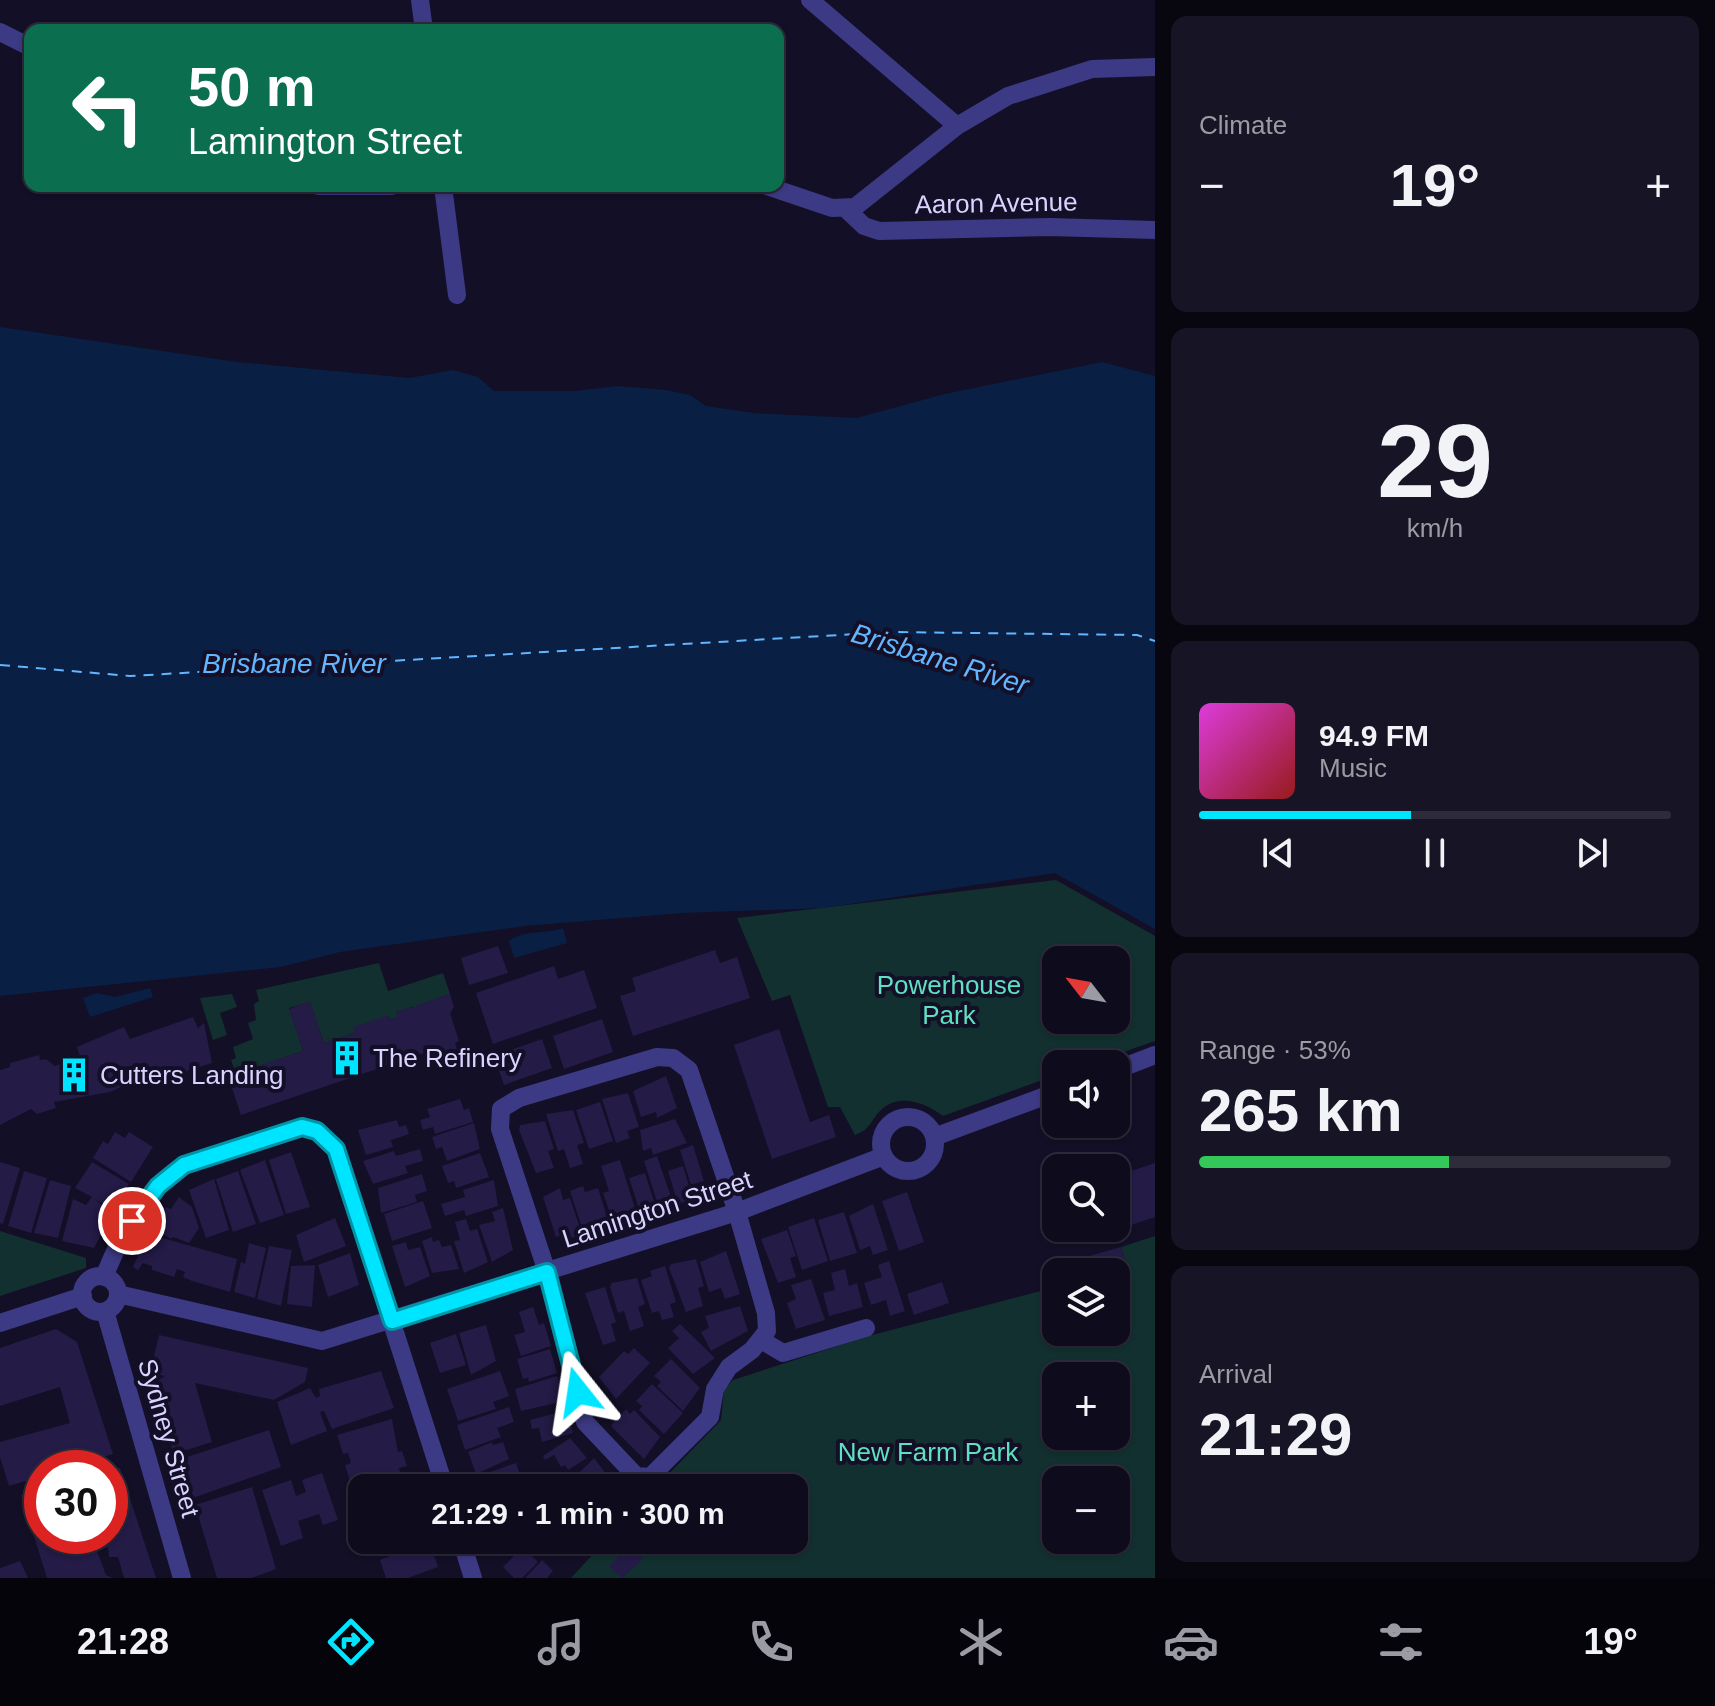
<!DOCTYPE html>
<meta charset="utf-8">
<style>
:root{--surface:#0e0b1c;--page:#171425;--text:#f1f3f6;--muted:#9b9ba3;--line:#2e2b3b;--accent:#00e5ff}
body{margin:0;font-family:Helvetica,sans-serif;background:var(--page);color:var(--text);height:100vh;display:flex;flex-direction:column;font-size:30px;white-space:nowrap}
*{box-sizing:border-box;margin:0}
p{font-size:26px;color:var(--muted)}
.icon{flex:none;width:44px;height:44px;fill:none;stroke:currentColor;stroke-width:2;stroke-linecap:round;stroke-linejoin:round}
.map{position:relative;flex:1;overflow:hidden}
.details{display:flex;flex-direction:column;gap:16px;padding:16px;background:#08060f;width:560px}
.details>*{flex:none}
.banner{position:absolute;left:24px;top:24px;width:760px;height:168px;border-radius:16px;box-shadow:0 2px 6px #0004,0 0 0 2px var(--line);background:#0b6e4f;color:#fff;overflow:hidden}
.needle{width:52px;rotate:301deg}
.fabs{position:absolute;left:1042px;top:946px;display:grid;gap:16px}
.fabs a{display:grid;place-items:center;width:88px;height:88px;border-radius:16px;background:var(--surface);box-shadow:0 2px 6px #0004,0 0 0 2px var(--line);font-size:40px}
.speed{position:absolute;left:24px;top:1450px;display:flex;gap:16px;font-size:40px;font-weight:700;text-align:center}
.speed>*{display:grid;place-content:center;width:104px;height:104px;border-radius:50%;background:var(--surface);box-shadow:0 2px 6px #0004,0 0 0 2px var(--line);line-height:1}
.speed .limit{border:12px solid #d22;background:#fff;color:#111}
.pin{position:absolute;display:grid;place-items:center;width:68px;height:68px;color:#fff;margin:-34px;border:4px solid #fff;border-radius:50%;box-shadow:0 2px 8px #0007}
.me{position:absolute;width:88px;margin:-44px;rotate:345deg;stroke-linejoin:round;filter:drop-shadow(0 0 6px #0008)}
.turn{display:flex;align-items:center;gap:28px;height:168px;padding:0 32px;font-size:36px}
.turn .icon{width:104px;height:104px;stroke-width:2.5}
.turn b{display:block;font-size:56px;line-height:68px}
.big{font-size:60px;font-weight:700;line-height:1.1}
.details .widget{flex:1;display:flex;flex-direction:column;justify-content:center;gap:12px;min-width:0;padding:0 28px;border-radius:16px;background:var(--page)}
.details .dial{align-items:center;gap:0}
.dial b{font-size:104px;line-height:1}
.song{display:flex;align-items:center;gap:24px}
.cover{width:96px;height:96px;border-radius:12px;background:linear-gradient(135deg,hsl(300 70% 55%),hsl(0 70% 35%))}
.played{height:8px;border-radius:4px;background:linear-gradient(90deg,var(--accent) 45%,var(--line) 45%)}
.keys{display:flex;justify-content:space-around;direction:ltr}
.heat{display:flex;justify-content:space-between;align-items:center;font-size:44px;direction:ltr}
.charge{height:12px;border-radius:6px;background:linear-gradient(90deg,#34c759 53%,var(--line) 0)}
.trip{position:absolute;left:348px;top:1474px;width:460px;height:80px;border-radius:16px;background:var(--surface);box-shadow:0 2px 6px #0004,0 0 0 2px var(--line);font-weight:700;line-height:80px;text-align:center}
.tab-bar{display:flex;height:128px;justify-content:space-around;align-items:center;background:#06040b;color:var(--muted)}
.tab-bar .icon{width:56px;height:56px}
.tab-bar .selected{color:var(--accent)}
.tab-bar b{font-size:36px;color:var(--text)}
main{display:flex;flex:1;min-height:0}
.map>svg:first-child{display:block}
.green{fill:#12302f;fill-rule:evenodd}
.water{fill:#0a1f44}
.lines{fill:none;stroke-linecap:round;stroke-linejoin:round}
.ferry{stroke:#62b6ff;stroke-width:2;stroke-dasharray:10 8;stroke-linecap:butt}
.building{fill:#241b47}
.minor{stroke:#3d3a85;stroke-width:18}
.route-casing{stroke:#0095a6;stroke-width:20}
.route{stroke:#00e5ff;stroke-width:14}
.labels{text-anchor:middle;dominant-baseline:central;stroke-width:8;stroke-linejoin:round;paint-order:stroke}
.street-label{font-size:26px;fill:#d9d4ff;stroke:#130f26}
.park-label{font-size:26px;fill:#5fe0c0;stroke:#130f26}
.poi-label{font-size:26px;fill:#d9d4ff;stroke:#130f26;text-anchor:start}
.water-label{font-size:28px;font-style:italic;fill:#62b6ff;stroke:#130f26}
</style>
<main>
<div class="map">
<svg width="1155" height="1578" viewBox="0 0 1155 1578">
<rect width="100%" height="100%" fill="#130f26"/>
<path class="green" d="M1056 880 1155 936V1041L1089 1064H1056V1075L943 1116C926 1103 900 1093 882 1109 870 1120 872 1129 855 1135L840 1107H828L790 995 772 1001 737 918ZM1056 960H1116V1020H1056Z
M379 963 388 991 443 973 450 994 416 1006 417 1010 412 1007 397 1012 398 1017 390 1020 389 1016 355 1033 324 1043 310 1002 289 1008 303 1051 236 1074 231 1060 236 1058 233 1047 253 1039 248 1023 256 1020 254 1004 259 1001 256 990Z
M232 994 237 1007 220 1013 227 1035 213 1040 200 998Z
M0 1231 86 1258V1268L0 1296Z
M1155 1236V1578H571L606 1540H794V1488H655L721 1420 724 1389 733 1380 872 1335 1056 1287V1332H1116V1272H1110L1127 1267 1121 1247ZM1056 1376H1116V1436H1056ZM1056 1480H1116V1540H1056Z"/>
<path class="water" d="M0 327 237 362 409 378 453 370 478 377 494 391H575L617 386 666 390 690 395 706 406 754 413 856 418 945 394 1102 362 1155 376V929L1055 873 823 908 682 913 525 926 340 952 281 967 0 996Z
M563 928 567 943 514 958 509 941C524 929 545 935 563 928Z
M150 988 153 997 90 1017 83 998 97 993 115 997Z"/>
<g class="lines">
<path class="ferry" d="M0 665 130 676 891 632 1137 635 1155 641"/>
</g>
<path class="building" d="M498 946 508 973 469 985 461 958Z
M715 950 720 963 737 957 750 998 633 1036 620 996 636 991 632 978Z
M554 966 558 979 584 970 597 1008 493 1044 476 993Z
M450 994 454 1007 450 1013 459 1041 455 1043 457 1049 441 1055 439 1048 241 1115 228 1076 303 1051 289 1009 310 1001 324 1043 355 1033 353 1027 389 1015 390 1020 398 1017 396 1012 413 1007 417 1010 415 1006Z
M193 1017 198 1028 204 1023 212 1063 160 1079 159 1070 110 1092 54 1102 56 1108 37 1114 31 1109 0 1125V1070L10 1067V1063L39 1055 40 1060 46 1059 55 1066 80 1057 77 1047 124 1027 130 1039Z
M602 1019 613 1052 564 1069 553 1036Z
M779 1029 810 1122 829 1115 836 1137 772 1159 734 1045Z
M542 1039 552 1068 504 1085 494 1056Z
M666 1076 677 1108 657 1118 656 1112 641 1117 633 1091Z
M628 1093 639 1127 627 1131 630 1138 616 1143 602 1099Z
M460 1099 464 1110 469 1108 473 1122 435 1134 433 1127 423 1130 420 1120 430 1117 427 1109Z
M600 1102 613 1141 589 1149 576 1110Z
M573 1110 584 1143 577 1145 583 1164 570 1168 564 1149 558 1151 546 1114Z
M675 1119 687 1143 653 1155 651 1148 643 1151 640 1130Z
M397 1120 399 1127 406 1125 409 1134 391 1140 393 1147 366 1155 358 1130Z
M545 1121 554 1149 548 1151 554 1168 536 1173 519 1130 520 1125Z
M474 1123 480 1149 447 1161 442 1147 436 1149 432 1137Z
M115 1132 125 1138 129 1132 153 1147 131 1182 93 1158 103 1141 108 1144Z
M693 1145 704 1181 691 1185 680 1150Z
M420 1149 423 1161 405 1166 408 1173 373 1184 363 1161 394 1151 396 1156Z
M291 1152 310 1207 286 1214 269 1160Z
M480 1153 489 1177 456 1188 454 1181 448 1183 442 1166Z
M657 1156 671 1197 657 1202 644 1161Z
M265 1160 284 1215 260 1223 240 1170Z
M620 1160 637 1215 614 1225 603 1193 609 1191 601 1166Z
M0 1162 20 1168 3 1224 0 1223Z
M92 1162 129 1184 120 1198 115 1196 110 1207 94 1199 113 1212 94 1248 62 1241 73 1199 86 1205 92 1197 75 1188Z
M1155 1163V1217L1128 1226 1116 1190V1176Z
M683 1166 693 1199 678 1204 668 1171Z
M24 1171 47 1178 31 1233 8 1226Z
M238 1171 256 1224 233 1232 216 1179Z
M645 1173 656 1207 640 1212 629 1178Z
M422 1174 427 1191 415 1195 417 1202 381 1213 378 1188Z
M214 1179 229 1230 206 1238 189 1190Z
M50 1180 71 1186 58 1238 34 1233Z
M494 1180 498 1206 466 1216 464 1210 445 1216 441 1204 465 1197 463 1190Z
M583 1186 585 1192 598 1188 609 1223 583 1231 570 1191Z
M560 1188 563 1200 570 1198 582 1234 568 1239 566 1234 556 1237 543 1197Z
M907 1192 924 1242 899 1251 882 1201Z
M179 1197 192 1207 199 1228 189 1243 173 1237 171 1239 153 1228 166 1207 171 1209Z
M423 1201 432 1228 392 1241 384 1214Z
M873 1204 888 1250 873 1255 870 1246 860 1250 849 1216Z
M503 1208 513 1250 492 1262 479 1225 495 1221 492 1212Z
M844 1212 857 1253 830 1261 818 1220Z
M335 1218 346 1246 304 1262 296 1235Z
M814 1218 828 1261 802 1270 788 1227Z
M466 1219 470 1231 477 1229 488 1262 464 1273 454 1241 460 1240 455 1222Z
M787 1230 796 1256 790 1258 796 1277 778 1283 761 1239Z
M152 1235 237 1259 230 1292 192 1281 183 1277 185 1272 177 1269 174 1277 152 1270V1266L143 1263 138 1270 133 1267 141 1249H146Z
M432 1237 433 1242 439 1240 442 1247 451 1245 459 1269 432 1273 422 1241Z
M406 1242 408 1250 420 1247 430 1276 405 1287 392 1246Z
M249 1243 266 1248 255 1298 234 1292 241 1262 245 1264Z
M269 1246 292 1250 281 1306 257 1299Z
M1121 1247 1127 1267 1110 1272H1079L1075 1260Z
M726 1251 740 1294 725 1299 721 1288 709 1292 700 1262Z
M350 1253 359 1285 328 1297 318 1265Z
M696 1259 704 1286 698 1288 703 1306 686 1312 669 1268 671 1264Z
M889 1261 905 1311 890 1316 886 1300 871 1305 864 1283 882 1277 878 1265Z
M315 1265 312 1307 287 1304 291 1266Z
M665 1266 676 1302 670 1304 674 1317 662 1320 659 1311 652 1313 641 1280 652 1276 650 1271Z
M845 1269 849 1286 857 1283 863 1307 829 1316 823 1293 835 1290 831 1273Z
M637 1278 645 1304 638 1307 644 1326 630 1331 624 1311 618 1313 610 1287 612 1283Z
M811 1279 825 1320 796 1329 787 1303 796 1299 791 1285Z
M942 1282 949 1303 914 1315 907 1294Z
M605 1287 616 1322 611 1324 616 1341 603 1345 585 1293Z
M740 1306 748 1331 711 1351 701 1332 709 1328 705 1316Z
M533 1307 539 1325 544 1323 551 1346 521 1356 514 1335 525 1332 519 1312Z
M680 1324 715 1358 693 1374 668 1348 679 1338 672 1331Z
M486 1325 496 1361 471 1375 459 1333Z
M56 1329 77 1342 113 1454 68 1468H42V1476L9 1486 0 1457V1442L70 1423 60 1387 0 1406V1348Z
M456 1334 466 1365 440 1373 430 1343Z
M159 1335 308 1368 305 1382 274 1400 195 1383 212 1442 174 1454 151 1385 165 1376 150 1373Z
M634 1348 650 1363 616 1399 599 1377 624 1351 628 1354Z
M550 1349 557 1373 529 1382 528 1378 523 1379 517 1359Z
M671 1359 700 1388 683 1411 657 1386 661 1382 654 1376Z
M381 1371 394 1408 332 1429 324 1411 320 1412 327 1431 291 1445 277 1402 310 1388 316 1398 320 1396 319 1389Z
M500 1371 509 1396 493 1402 496 1409 458 1421 447 1389Z
M557 1376 565 1401 521 1411 515 1389Z
M652 1384 683 1413 664 1434 639 1410 642 1406 636 1401Z
M509 1407 514 1422 497 1428 501 1437 465 1450 457 1425Z
M626 1409 630 1414 634 1410 660 1437 644 1459 611 1426 620 1411 622 1414Z
M567 1410 573 1433 542 1442 539 1428 532 1429 530 1420Z
M392 1419 398 1452 402 1451 407 1466 399 1468 402 1479 414 1475 418 1488H368L367 1483 352 1488 345 1465 351 1463 348 1453 343 1454 337 1435Z
M269 1430 281 1467 193 1498 181 1459Z
M570 1438 587 1458 568 1470 565 1465 561 1467 554 1455 545 1460 543 1456Z
M492 1442 493 1445 503 1442 509 1459 476 1474 468 1452Z
M594 1458 610 1479 602 1488H572L568 1484Z
M516 1463 521 1477 513 1480 516 1488H476L473 1478Z
M120 1468 156 1578H124L118 1557H109L108 1547 97 1551 106 1575 113 1578H47L21 1495 42 1488V1536H110V1471Z
M322 1473 338 1520 323 1525 319 1514 298 1521 303 1538 281 1546 262 1490 291 1480 296 1496 306 1492 302 1480Z
M252 1487 276 1569 251 1578H217L195 1505Z
M370 1540H419L422 1547 430 1544 438 1567 408 1578H386L380 1560 390 1556 387 1546 373 1551Z
M530 1540 544 1543 532 1556 538 1562 522 1578H514L503 1567Z
M629 1546 643 1559 622 1578 609 1566Z
M542 1560 553 1571 547 1578H525Z
M20 1561 28 1578H0V1568Z"/>
<g class="lines">
<path class="minor" d="M420 0 424 30
M810 0 957 126
M0 32 30 47
M318 186H392
M443 186 457 295
M767 186 832 208 855 207 957 126 1008 96 1092 69 1155 67
M846 209 864 226 879 231 1050 227 1155 230
M657 1057 673 1058 689 1070 737 1212 766 1313 767 1331 752 1350 729 1367 715 1389 710 1417 650 1477 636 1476 585 1422 547 1272 500 1129 501 1109 519 1098Z
M1116 1070 1155 1055
M881 1144a27 27 0 1 1 54 0a27 27 0 1 1-54 0Z
M934 1137 1056 1092
M82 1294a18 18 0 1 1 36 0a18 18 0 1 1-36 0Z
M104 1277C121 1235 144 1189 184 1165L302 1127 317 1131 336 1149 445 1488
M118 1294 322 1341 737 1212 884 1156
M105 1311 182 1578
M0 1323 83 1296
M761 1340 783 1353 866 1328
M461 1540 473 1578"/>
</g>
<g class="lines">
<g class="route-casing">
<path id="route" d="M132 1221 158 1186 184 1165 302 1127 317 1131 336 1149 392 1321 547 1272 578 1392"/>
</g>
<use href="#route" class="route"/>
</g>
<defs>
<g id="building-bare" transform="scale(2.76)"><path d="M-4-6H4V6H1V3H-1V6H-4ZM-2.5-4.3h1.7v1.8h-1.7ZM.8-4.3h1.7v1.8H.8ZM-2.5-1h1.7V.8h-1.7ZM.8-1h1.7V.8H.8Z" fill="#00e5ff" stroke="#130f26" stroke-width="2.5" paint-order="stroke"/></g>
</defs>
<g fill-rule="evenodd">
<use href="#building-bare" x="347" y="1058"/>
<use href="#building-bare" x="74" y="1075"/>
</g>
<g class="labels">
<g class="street-label">
<text transform="translate(996 203) rotate(-1)">Aaron Avenue</text>
<text transform="translate(657 1209) rotate(-18)">Lamington Street</text>
<text transform="translate(169 1438) rotate(74)">Sydney Street</text>
</g>
<g class="park-label">
<text x="949" y="985">Powerhouse<tspan x="949" dy="30">Park</tspan></text>
<text x="928" y="1452">New Farm Park</text>
</g>
<g class="poi-label">
<text x="373" y="1058">The Refinery</text>
<text x="100" y="1075">Cutters Landing</text>
</g>
<g class="water-label">
<text transform="translate(940 659) rotate(17)">Brisbane River</text>
<text x="294" y="663">Brisbane River</text>
</g>
</g>
</svg>
<div class="fabs">
<a><svg class="needle" viewBox="-14 -14 28 28"><path d="M0-13l5 13h-10z" fill="#e53935"/><path d="M0 13l5-13h-10z" fill="#9b9ba3"/></svg></a>
<a><svg class="icon" aria-label="sound" viewBox="0 0 24 24"><path d="M4 9h4l5-4v14l-5-4H4zM17 9q2 3 0 6"/></svg></a>
<a><svg class="icon" aria-label="search" viewBox="0 0 24 24"><circle cx="10" cy="10" r="6"/><path d="M15 15l6 6"/></svg></a>
<a><svg class="icon" aria-label="layers" viewBox="0 0 24 24"><path d="M12 4l9 5-9 5-9-5zM3 14l9 5 9-5"/></svg></a>
<a>+</a>
<a>−</a>
</div>
<div class="speed"><div class="limit">30</div></div>
<div class="pin" style="left:132px;top:1221px;background:#d93025"><svg class="icon" aria-label="arrive" viewBox="0 0 24 24"><path d="M6 21V4h12l-3 4 3 4H6"/></svg></div>
<svg class="me" style="left:578px;top:1392px" viewBox="-20 -20 40 40"><path d="M0-17L14 15 0 8-14 15z" fill="#00e5ff" stroke="#fff" stroke-width="4"/></svg>
<div class="trip">21:29 · 1 min · 300 m</div>
<div class="banner">
<div class="turn"><svg class="icon" aria-label="left" viewBox="0 0 24 24"><path d="M17 20v-9H6M10 6l-5 5 5 5"/></svg><div><b>50 m</b>Lamington Street</div></div>
</div>
</div>
<section class="details">
<div class="widget"><p>Climate</p>
<div class="heat"><a>−</a><b class="big">19°</b><a>+</a></div>
</div>
<div class="widget dial"><b>29</b><p>km/h</p></div>
<div class="widget">
<div class="song"><i class="cover"></i><div><b>94.9 FM</b><p>Music</p></div></div>
<div class="played"></div>
<div class="keys"><svg class="icon" aria-label="previous" viewBox="0 0 24 24"><path d="M18 5L8 12l10 7zM5 5v14"/></svg><svg class="icon" aria-label="pause" viewBox="0 0 24 24"><path d="M8 5v14M16 5v14"/></svg><svg class="icon" aria-label="next" viewBox="0 0 24 24"><path d="M6 5l10 7-10 7zM19 5v14"/></svg></div>
</div>
<div class="widget"><p>Range · 53%</p><b class="big">265 km</b><div class="charge"></div></div>
<div class="widget"><p>Arrival</p><b class="big">21:29</b></div>
</section>
</main>
<nav class="tab-bar">
<b>21:28</b>
<svg class="icon selected" aria-label="directions" viewBox="0 0 24 24"><path d="M12 3l9 9-9 9-9-9zM9 14v-3h6M13 9l2 2-2 2"/></svg>
<svg class="icon" aria-label="music" viewBox="0 0 24 24"><path d="M9 18V5l10-2v13"/><circle cx="6" cy="18" r="3"/><circle cx="16" cy="16" r="3"/></svg>
<svg class="icon" aria-label="phone" viewBox="0 0 24 24"><path d="M5 4h4l2 5-3 2q2 4 5 5l2-3 5 2v4C11 20 4 13 5 4z"/></svg>
<svg class="icon" aria-label="climate" viewBox="0 0 24 24"><path d="M12 3v18M4 7l16 10M4 17L20 7"/></svg>
<svg class="icon" aria-label="car" viewBox="0 0 24 24"><path d="M5 17H2v-5l4-1 3-4h7l3 4 3 1v5h-3M9 17h6M6 11h13"/><circle cx="7" cy="17" r="2"/><circle cx="17" cy="17" r="2"/></svg>
<svg class="icon" aria-label="filters" viewBox="0 0 24 24"><path d="M4 7h16M4 17h16"/><circle cx="9" cy="7" r="2"/><circle cx="15" cy="17" r="2"/></svg>
<b>19°</b>
</nav>
